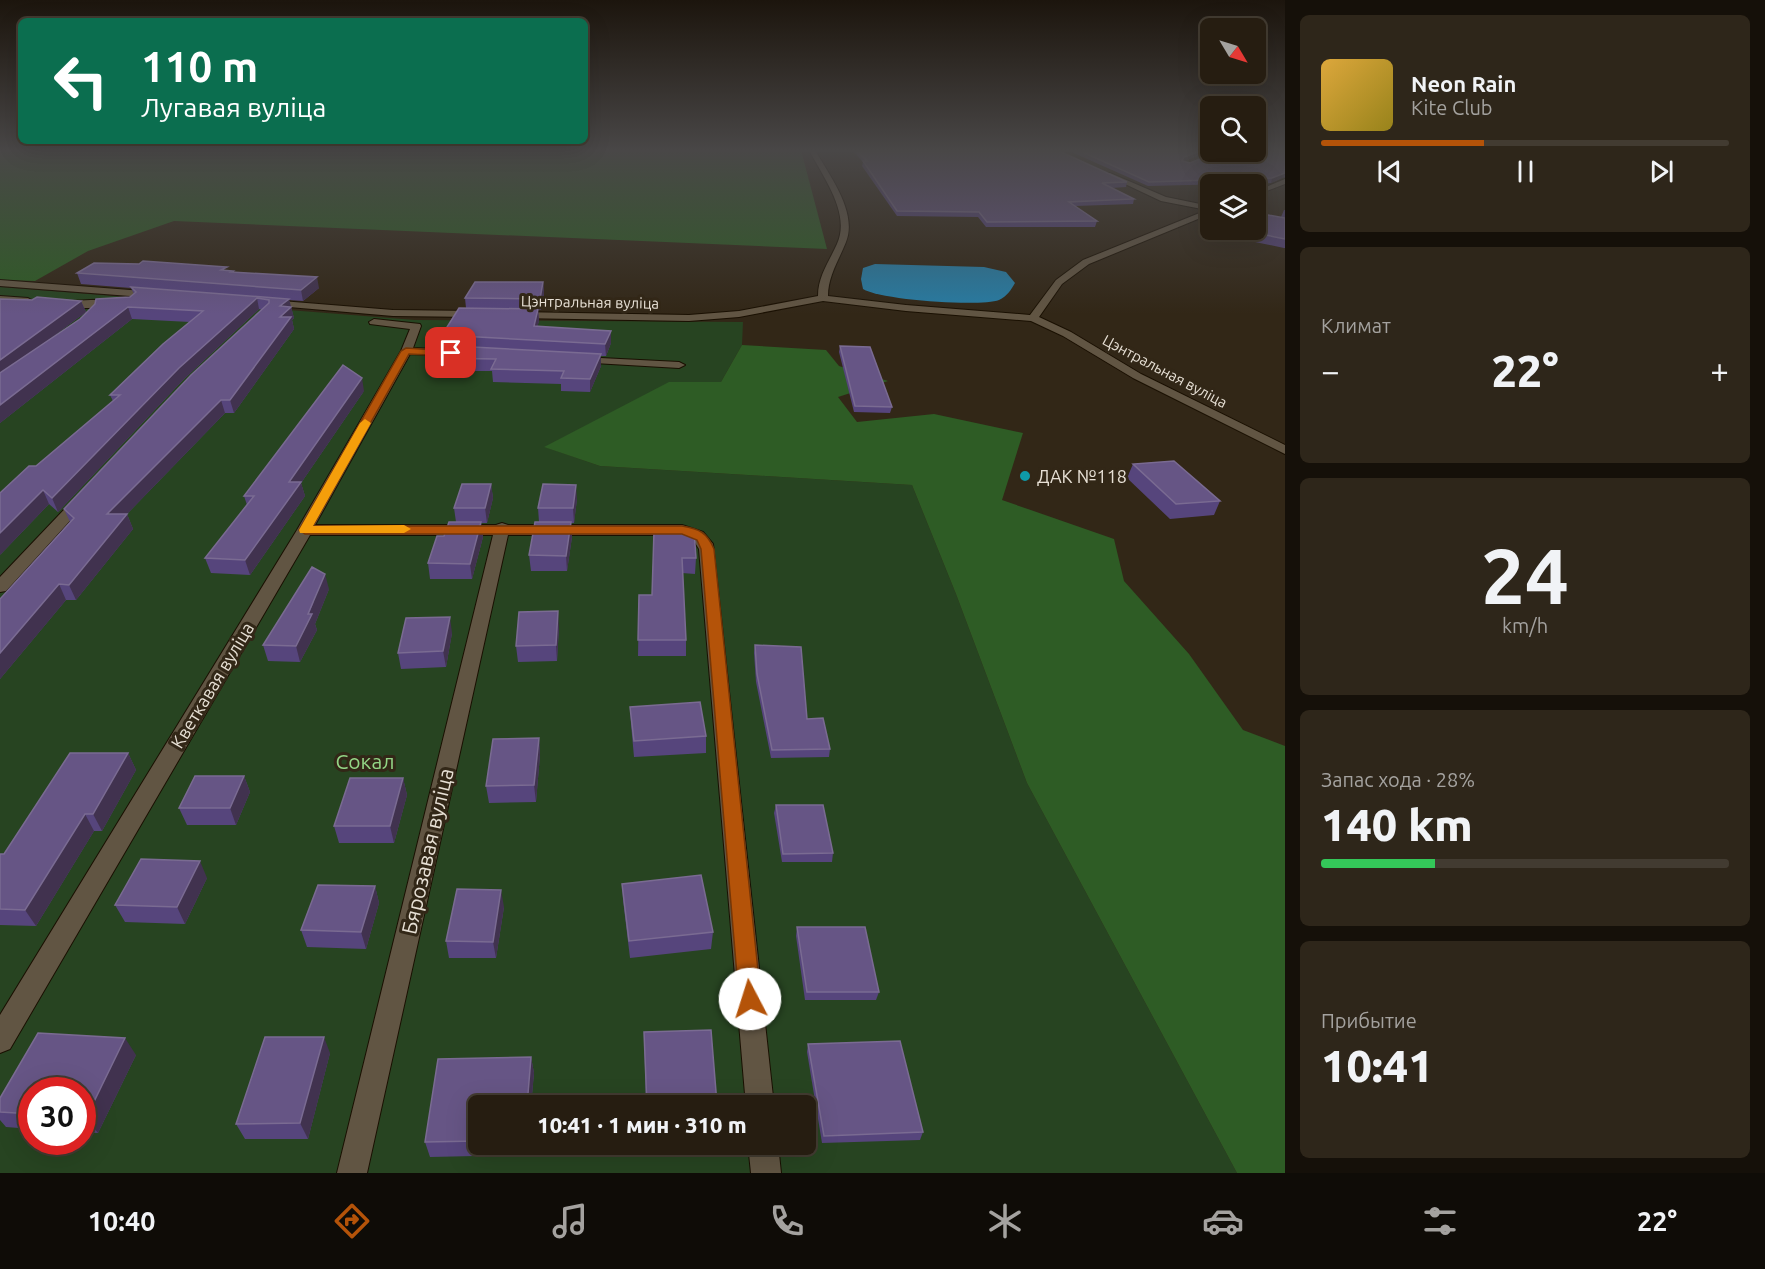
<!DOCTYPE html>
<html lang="ru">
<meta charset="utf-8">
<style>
:root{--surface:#261d11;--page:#2e261a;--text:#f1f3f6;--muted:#a4a29f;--line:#423b31;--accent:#b45309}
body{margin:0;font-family:Ubuntu,sans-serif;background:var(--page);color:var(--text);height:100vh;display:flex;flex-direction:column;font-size:22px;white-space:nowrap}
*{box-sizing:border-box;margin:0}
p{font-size:20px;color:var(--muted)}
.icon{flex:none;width:33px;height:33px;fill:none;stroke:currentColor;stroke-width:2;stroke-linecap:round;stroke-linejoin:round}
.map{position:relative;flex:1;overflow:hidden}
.drawer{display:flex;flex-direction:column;gap:15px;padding:15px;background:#151009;width:480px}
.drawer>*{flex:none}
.hud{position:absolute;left:18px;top:18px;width:570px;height:126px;border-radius:9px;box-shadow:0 6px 24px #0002,0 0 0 2px var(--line);background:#0b6e4f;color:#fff;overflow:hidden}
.needle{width:39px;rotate:128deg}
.fabs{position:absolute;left:1200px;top:18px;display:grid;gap:12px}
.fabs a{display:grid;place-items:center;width:66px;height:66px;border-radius:9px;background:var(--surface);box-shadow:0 6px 24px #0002,0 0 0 2px var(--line);font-size:30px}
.speed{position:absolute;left:18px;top:1077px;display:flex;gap:12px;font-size:30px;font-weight:700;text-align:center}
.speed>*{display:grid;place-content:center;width:78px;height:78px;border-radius:50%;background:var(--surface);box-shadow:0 6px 24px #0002,0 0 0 2px var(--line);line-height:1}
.speed .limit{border:9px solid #d22;background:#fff;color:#111}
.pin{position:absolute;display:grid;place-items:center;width:51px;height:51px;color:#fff;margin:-26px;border-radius:12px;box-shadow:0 3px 9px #0006}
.me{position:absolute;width:66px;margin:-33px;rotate:355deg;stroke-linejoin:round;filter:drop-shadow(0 0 4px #0008)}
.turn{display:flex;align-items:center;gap:21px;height:126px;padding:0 24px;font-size:27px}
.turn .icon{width:78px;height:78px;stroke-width:2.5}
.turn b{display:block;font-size:42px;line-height:51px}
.big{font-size:45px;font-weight:800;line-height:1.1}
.drawer .card{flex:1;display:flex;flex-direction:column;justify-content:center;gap:9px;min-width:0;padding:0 21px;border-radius:9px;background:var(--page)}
.drawer .dial{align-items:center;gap:0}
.dial b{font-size:78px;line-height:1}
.song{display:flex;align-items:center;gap:18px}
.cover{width:72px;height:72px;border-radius:9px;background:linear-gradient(135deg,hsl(40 70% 55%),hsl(50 70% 35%))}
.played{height:6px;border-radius:3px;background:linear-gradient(90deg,var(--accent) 40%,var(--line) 40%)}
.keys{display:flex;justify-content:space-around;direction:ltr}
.heat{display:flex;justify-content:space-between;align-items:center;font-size:33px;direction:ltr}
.charge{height:9px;border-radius:4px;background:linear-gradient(90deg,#34c759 28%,var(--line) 0)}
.trip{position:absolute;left:468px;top:1095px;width:348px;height:60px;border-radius:9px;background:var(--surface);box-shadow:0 6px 24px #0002,0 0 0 2px var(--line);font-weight:800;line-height:60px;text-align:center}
.tab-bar{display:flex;height:96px;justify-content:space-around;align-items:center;background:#0f0c07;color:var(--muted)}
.tab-bar .icon{width:42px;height:42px}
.tab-bar .active{color:var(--accent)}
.tab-bar b{font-size:27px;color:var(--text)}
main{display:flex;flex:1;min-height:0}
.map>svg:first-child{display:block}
.green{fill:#274421;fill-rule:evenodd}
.forest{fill:#2e5c25}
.water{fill:#287ca3}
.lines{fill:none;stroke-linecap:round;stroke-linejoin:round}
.minor-casing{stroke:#1a1002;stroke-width:2}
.minor{fill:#615543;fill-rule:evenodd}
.wall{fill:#56457c}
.shaded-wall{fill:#41324f}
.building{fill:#665585;stroke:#7a6b92;stroke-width:1.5}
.route{fill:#b45309;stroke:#753606;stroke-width:1.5}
.slow{fill:#f59e0b}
.culture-dot{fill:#0f9aa8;stroke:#322717;stroke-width:2}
.labels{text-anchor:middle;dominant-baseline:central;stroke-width:6;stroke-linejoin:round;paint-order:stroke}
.far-street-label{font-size:15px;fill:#e7e0d5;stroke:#322717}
.poi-label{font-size:18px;fill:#e7e0d5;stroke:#322717;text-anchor:start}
.street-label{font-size:18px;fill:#e7e0d5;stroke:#322717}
.near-park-label{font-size:21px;fill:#93d686;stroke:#322717}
.near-street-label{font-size:21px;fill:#e7e0d5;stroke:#322717}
</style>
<main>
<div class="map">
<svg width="1285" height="1173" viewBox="0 0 1285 1173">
<rect width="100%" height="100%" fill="#322717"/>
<path class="green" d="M0 287 415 320 743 322 742 345 721 382 669 383 545 447 600 466 912 485 956 594 1027 783 1237 1173H0ZM32 1090H82V1142H32ZM478 1106H806V1144H478Z"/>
<path class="forest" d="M0 150H801L827 249 174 221 88 251 35 281 0 280Z
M742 345 826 350 839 366 888 381 838 397 857 422 934 414 1023 433 1002 500 1114 539 1124 581 1189 654 1243 730 1285 746V1173H1237L1027 783 956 594 912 485 600 466 544 447 669 382H721Z"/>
<path class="water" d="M875 264 984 267 1006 272 1015 283C1011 290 1007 296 999 300 980 307 880 300 863 289L861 279 863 268Z"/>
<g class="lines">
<g class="minor-casing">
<path id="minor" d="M809 150H815C829 175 858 212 846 242 839 260 828 276 828 296L906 305 1030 315 1056 280 1083 260 1207 210 1161 201 1106 175V173H1110L1166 197 1210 206V214L1089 264 1062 284 1039 317 1071 332 1141 374 1285 445V454L1133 378 1063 336 1031 321 906 311 823 301 739 317 689 321 517 318 512 315 517 312 689 315 739 311 818 296C818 276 829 262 837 244 851 213 823 177 809 150Z
M1285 179V184L1256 195V191Z
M0 280 156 292 161 295 156 298 0 286Z
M0 296 28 298 33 301 28 304 0 302Z
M118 299 121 300V304C106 307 71 312 58 303 62 300 108 300 118 299Z
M269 300 393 310 476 311 481 314 476 317 393 316 266 305V301Z
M374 319 420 324 421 326 413 348 453 350 459 353 453 356 410 354 315 525H496L502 523 508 525H682L703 532 713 544 774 1106H746L699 549 692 538 682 535H508L367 1173H337L493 535H310L10 1049 0 1053V1015L297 530 401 351 410 329 370 324 369 322Z
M581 357 679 362 685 365 679 368 577 362V358Z
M82 495 89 499 87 502 6 591 0 592V577L77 496Z
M748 1144H778L781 1173H751Z"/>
</g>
<use href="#minor" class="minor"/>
</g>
<path class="wall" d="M852 150H1057L1127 182 1126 187 1111 188 1134 199 1133 204 1075 206 1097 221 1095 227H986L978 217 897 216 862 166 863 162Z
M1067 150H1210V151L1184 161 1190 163 1285 150V178L1284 177 1271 183 1148 186Z
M1284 210H1285V248H1284L1226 236 1229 230H1256L1281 217Z
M228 271 319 288 303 301 289 300 294 318 292 320 294 329 234 413H225L127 514 133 529 76 600H66L0 679V599L70 522 64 509 262 310 259 309 183 380 58 512 49 504 0 555 36 466 113 401 110 395 190 322 132 319 0 423V299L81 301 86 312 40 346 134 294 131 288 81 284 77 273Z
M543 282 544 293 541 310H538L539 321 537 327 611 343 606 356H601V366L590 392 561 391V384L493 382 492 371H429L427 358 443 346 442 335 466 308 465 298Z
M840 346 892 407 890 413 854 412 839 352Z
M364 391 301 483 305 496 250 575 211 573 205 558 247 505 244 496Z
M1133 464 1220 501 1214 515 1170 519 1127 478Z
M491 484 493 498 487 523H481L483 537 472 579H430L428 563 444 536 456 522 454 508Z
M577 499 574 523H571L572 537 567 571H531L529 555 539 522 538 508Z
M654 531 696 558 695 574 682 573 686 640V656H638L639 595H652Z
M329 589 315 624 317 630 300 662 268 661 263 645Z
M559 627 557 661 518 662 516 646Z
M452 633 446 667 401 669 398 653Z
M755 645 807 719 830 749 829 757 771 758 756 682 754 653Z
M630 707 706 736V753L634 757 631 724Z
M539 738 540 755 536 802 489 803 486 786Z
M128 753 136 770 102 831H94L36 926 0 925V854H4Z
M244 776 250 792 236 825H187L179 808Z
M403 778 407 795 394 843H339L334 826Z
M776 805 833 853 832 862H782L774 813Z
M207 878 185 924 125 922 115 905Z
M622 884 713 932 711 949 630 958 623 900Z
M375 886 379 903 366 949 307 947 301 930Z
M504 907 496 958H449L446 941Z
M797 927 879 992 876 1000H805L796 936Z
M711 1030 717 1106H646L644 1032Z
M808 1044 923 1132 920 1140 822 1143 807 1052Z
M330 1053 308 1139H245L236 1124Z
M136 1055 98 1133 82 1132V1090H32V1129L6 1127 0 1120V1098Z
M531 1057 534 1073 531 1106H478V1144H528L527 1155 430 1157 425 1142 438 1059Z"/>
<path class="shaded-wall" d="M1203 150H1210V151L1182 162 1184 157Z
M1285 173 1284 177 1271 183 1272 178Z
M317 277 319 288 303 301 301 290Z
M543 282 544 293 541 310 540 299Z
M257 298 259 309 183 380 58 512 52 498 179 368Z
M289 299 294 318 292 320 294 329 234 413 230 400 280 317V306Z
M81 301 86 312 0 376V360Z
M128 307 132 319 0 423V405Z
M538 309 539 321 535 338 534 326Z
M611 331V343L606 356 605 344Z
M601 354V366L590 392V379Z
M362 378 364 391 301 483 305 496 250 575 245 560 289 482Z
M221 400 225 413 127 514 133 529 76 600 69 585 107 514Z
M491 484 493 498 487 523 485 508Z
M576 485 577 499 574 523 573 508Z
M43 490 49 504 0 555V533Z
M481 522 483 537 472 579 470 564Z
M571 522 572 537 567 571 566 556Z
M325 574 329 589 315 624 317 630 300 662 296 646Z
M59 584 66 600 0 679V653Z
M558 611 559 627 557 661 556 645Z
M450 617 452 633 446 667 443 651Z
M539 738 540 755 536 802 534 785Z
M128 753 136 770 102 831 93 814Z
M244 776 250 792 236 825 230 808Z
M403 778 407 795 394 843 390 826Z
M85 814 94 831 36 926 25 910Z
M200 861 207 878 185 924 177 907Z
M375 886 379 903 366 949 361 932Z
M501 890 504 907 496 958 493 942Z
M324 1037 330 1053 308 1139 300 1123Z
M125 1038 136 1055 98 1133 86 1118Z
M531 1057 534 1073 531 1106H527Z
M526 1144H528L527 1155Z"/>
<path class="building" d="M856 150H1057L1127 182 1102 183 1134 199 1069 202 1097 221 987 222 979 212 897 211 863 161H867Z
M1078 150H1203L1184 157 1182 161 1190 163 1217 152H1256V150H1285V173L1272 178 1149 182Z
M1268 215 1285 218V239L1241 230H1256V219Z
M143 261 227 267 221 270 233 271 231 272 317 277 301 290 77 273 94 263 139 264Z
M475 282H543L540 299 465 298Z
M131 287 289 299 280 306 291 307 280 317H291L230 400H221L107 514H127L69 585 59 584 0 653V599L74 518 64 509 191 375 269 303V300L257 298 179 368 52 498 43 490 0 533V493L29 466H36L120 395H110L163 344 203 311 128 307 0 405V373L80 319 95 304 96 299 130 297 136 292Z
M37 297 81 301 0 360V299L32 300Z
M459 308 538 309 534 326 611 331 605 344 442 335Z
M435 345 601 354 590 379 561 378 564 371 491 369 496 359 427 358Z
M840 346 870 347 892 407 855 406Z
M343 365 362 378 289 482H301L245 560 205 558 254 496H244Z
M1174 461 1220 501 1176 504 1133 464Z
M462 484H491L485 508H454Z
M543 484 576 485 573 508H538Z
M449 522H481L470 564 428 563 437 536H444Z
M535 522H571L566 556 529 555Z
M654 531H694L696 558H682L686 640H638L639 595H652Z
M312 567 325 574 308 614H312L296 646 263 645Z
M558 611 556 645 516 646 519 612Z
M450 617 443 651 398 653 406 618Z
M755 645 801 647 807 719 823 718 830 749 772 750 757 674Z
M700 702 706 736 634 741 630 707Z
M539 738 534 785 486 786 493 739Z
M70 753H128L93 814H85L25 910 0 909V854H4Z
M195 776H244L230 808H179Z
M350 778H403L390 826H334Z
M776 805H823L833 853 783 854Z
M141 859 200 861 177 907 115 905Z
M701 875 713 932 629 941 622 884Z
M318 885 375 886 361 932 301 930Z
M457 889 501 890 493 942 446 941Z
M797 927H865L879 992H807Z
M711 1030 717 1104 647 1106 644 1032Z
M38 1033 125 1038 86 1118 82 1117V1090H32V1114L0 1112V1098Z
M265 1037H324L300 1123 236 1124Z
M900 1041 923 1132 824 1136 808 1044Z
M531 1057 527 1106H478V1141L425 1142 438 1059Z"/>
<linearGradient id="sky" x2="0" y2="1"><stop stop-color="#1c150d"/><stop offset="0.48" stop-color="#494747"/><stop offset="1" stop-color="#494747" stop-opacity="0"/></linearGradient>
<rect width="1285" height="314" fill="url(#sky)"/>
<path class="route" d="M406 348 451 351 456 353 451 356 409 354 313 526H682C699 529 707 532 714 549L761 999 757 1007 750 1010 742 1007 739 999 701 549 697 540 682 534H305L299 530 401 351Z"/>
<path class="slow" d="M365 419 371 423 313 526 404 525 411 529 404 533H300L299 530 360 423Z"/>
<circle class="culture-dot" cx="1025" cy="476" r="6"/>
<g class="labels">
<g class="far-street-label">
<text transform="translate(590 302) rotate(1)">Цэнтральная вуліца</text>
<text transform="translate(1165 371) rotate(28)">Цэнтральная вуліца</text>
</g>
<g class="poi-label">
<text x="1037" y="476">ДАК №118</text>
</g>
<g class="street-label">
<text transform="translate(212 685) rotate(-59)">Кветкавая вуліца</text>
</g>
<g class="near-park-label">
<text x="365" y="761">Сокал</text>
</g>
<g class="near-street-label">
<text transform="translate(427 851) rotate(-77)">Бярозавая вуліца</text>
</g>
</g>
</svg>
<div class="fabs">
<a><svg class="needle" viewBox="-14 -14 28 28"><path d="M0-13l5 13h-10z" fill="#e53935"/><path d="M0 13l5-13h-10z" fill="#a4a29f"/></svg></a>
<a><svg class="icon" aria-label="search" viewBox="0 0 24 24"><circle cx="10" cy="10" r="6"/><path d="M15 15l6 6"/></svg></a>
<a><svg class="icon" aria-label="layers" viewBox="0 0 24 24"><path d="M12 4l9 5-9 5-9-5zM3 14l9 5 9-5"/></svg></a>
</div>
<div class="speed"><div class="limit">30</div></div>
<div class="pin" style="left:451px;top:353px;background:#d93025"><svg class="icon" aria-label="arrive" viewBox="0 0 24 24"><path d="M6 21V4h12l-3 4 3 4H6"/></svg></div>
<svg class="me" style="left:750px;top:999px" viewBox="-20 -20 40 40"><circle r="19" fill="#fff"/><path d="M0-13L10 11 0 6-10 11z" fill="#b45309"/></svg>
<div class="trip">10:41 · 1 мин · 310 m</div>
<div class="hud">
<div class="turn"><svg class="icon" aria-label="left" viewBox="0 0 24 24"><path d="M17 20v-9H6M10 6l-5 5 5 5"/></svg><div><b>110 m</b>Лугавая вуліца</div></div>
</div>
</div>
<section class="drawer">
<div class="card">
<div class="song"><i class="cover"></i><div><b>Neon Rain</b><p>Kite Club</p></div></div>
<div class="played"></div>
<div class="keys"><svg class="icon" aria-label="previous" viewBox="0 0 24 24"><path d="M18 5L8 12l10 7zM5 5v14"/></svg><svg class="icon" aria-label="pause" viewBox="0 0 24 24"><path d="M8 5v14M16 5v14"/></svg><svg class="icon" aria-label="next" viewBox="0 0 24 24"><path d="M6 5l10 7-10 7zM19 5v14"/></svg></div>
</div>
<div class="card"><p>Климат</p>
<div class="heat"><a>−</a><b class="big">22°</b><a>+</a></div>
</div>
<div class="card dial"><b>24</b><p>km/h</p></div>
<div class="card"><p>Запас хода · 28%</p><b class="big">140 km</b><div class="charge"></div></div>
<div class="card"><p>Прибытие</p><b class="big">10:41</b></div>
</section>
</main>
<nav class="tab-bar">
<b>10:40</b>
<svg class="icon active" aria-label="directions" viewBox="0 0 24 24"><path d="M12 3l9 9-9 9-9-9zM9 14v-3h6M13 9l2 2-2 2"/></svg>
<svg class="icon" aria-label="music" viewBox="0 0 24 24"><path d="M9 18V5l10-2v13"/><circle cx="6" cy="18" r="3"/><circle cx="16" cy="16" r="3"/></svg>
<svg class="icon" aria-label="phone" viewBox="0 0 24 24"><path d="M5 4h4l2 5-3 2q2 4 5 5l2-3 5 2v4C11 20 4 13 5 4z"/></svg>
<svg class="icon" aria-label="climate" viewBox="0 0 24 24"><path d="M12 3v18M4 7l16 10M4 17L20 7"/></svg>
<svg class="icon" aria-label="car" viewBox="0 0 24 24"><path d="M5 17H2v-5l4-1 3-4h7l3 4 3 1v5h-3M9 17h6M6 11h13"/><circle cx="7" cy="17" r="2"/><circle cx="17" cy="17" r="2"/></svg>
<svg class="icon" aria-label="filters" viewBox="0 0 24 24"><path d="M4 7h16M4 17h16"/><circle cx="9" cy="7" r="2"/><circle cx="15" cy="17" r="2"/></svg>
<b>22°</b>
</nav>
